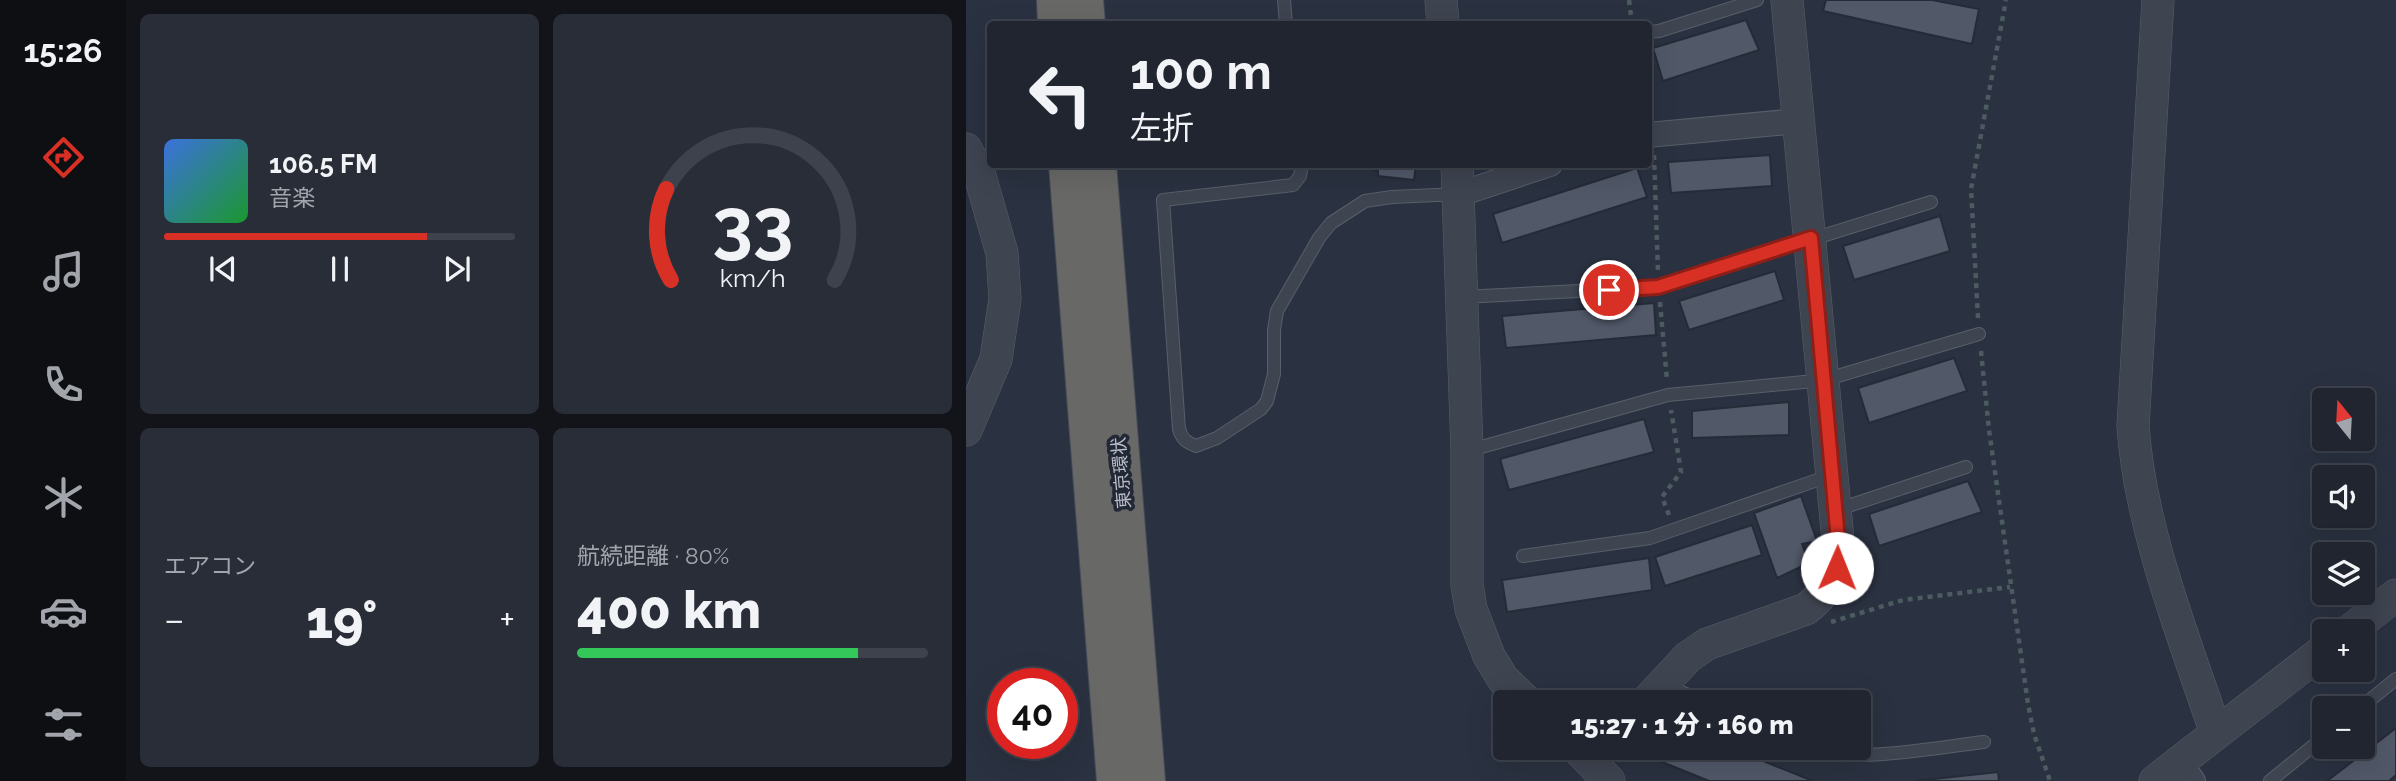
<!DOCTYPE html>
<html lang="ja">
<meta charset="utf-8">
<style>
:root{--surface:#202530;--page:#282d38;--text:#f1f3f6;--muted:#a2a5ab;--line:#3d424c;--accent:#d93025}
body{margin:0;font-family:Raleway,"Noto Sans JP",sans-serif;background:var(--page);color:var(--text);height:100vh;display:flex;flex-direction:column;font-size:26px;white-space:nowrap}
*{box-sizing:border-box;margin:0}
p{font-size:23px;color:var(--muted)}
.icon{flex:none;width:38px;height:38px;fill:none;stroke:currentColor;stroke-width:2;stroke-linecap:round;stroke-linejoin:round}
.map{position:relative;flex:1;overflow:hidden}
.sheet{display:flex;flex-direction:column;gap:14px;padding:14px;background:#12141a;width:840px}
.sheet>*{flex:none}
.hud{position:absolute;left:21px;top:21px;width:665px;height:147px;border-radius:7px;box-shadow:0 7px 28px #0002,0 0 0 2px var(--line);background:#202530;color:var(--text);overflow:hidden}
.needle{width:46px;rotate:342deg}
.fabs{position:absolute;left:1346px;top:388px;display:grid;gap:14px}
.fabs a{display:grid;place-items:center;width:63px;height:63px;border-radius:7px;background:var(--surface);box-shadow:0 7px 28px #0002,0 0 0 2px var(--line);font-size:35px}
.speed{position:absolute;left:21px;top:668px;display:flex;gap:14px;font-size:35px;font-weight:700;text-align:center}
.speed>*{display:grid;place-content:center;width:91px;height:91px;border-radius:50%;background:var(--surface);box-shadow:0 7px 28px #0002,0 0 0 2px var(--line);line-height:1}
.speed .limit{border:10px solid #d22;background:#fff;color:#111}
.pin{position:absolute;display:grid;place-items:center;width:60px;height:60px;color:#fff;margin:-30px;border:4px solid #fff;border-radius:50%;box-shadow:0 2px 7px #0007}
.me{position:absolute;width:77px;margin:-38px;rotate:1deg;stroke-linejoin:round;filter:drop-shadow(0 0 5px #0008)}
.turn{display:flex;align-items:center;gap:24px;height:147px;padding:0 28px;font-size:32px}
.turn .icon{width:91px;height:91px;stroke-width:2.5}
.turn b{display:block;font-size:49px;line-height:60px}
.big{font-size:52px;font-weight:800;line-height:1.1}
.sheet .widget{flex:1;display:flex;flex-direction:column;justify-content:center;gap:10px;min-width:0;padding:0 24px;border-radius:10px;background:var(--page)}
.sheet .dial{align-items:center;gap:0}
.dial svg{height:182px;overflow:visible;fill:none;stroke:var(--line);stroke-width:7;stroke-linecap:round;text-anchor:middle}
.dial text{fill:var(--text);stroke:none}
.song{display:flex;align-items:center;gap:21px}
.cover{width:84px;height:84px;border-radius:10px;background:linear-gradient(135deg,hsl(220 70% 55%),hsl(130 70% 35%))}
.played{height:7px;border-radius:4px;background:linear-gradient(90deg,var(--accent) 75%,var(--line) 75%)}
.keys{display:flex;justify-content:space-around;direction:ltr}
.heat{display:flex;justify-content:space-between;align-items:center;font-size:38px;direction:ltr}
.charge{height:10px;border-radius:5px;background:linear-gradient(90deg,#34c759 80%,var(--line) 0)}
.sheet .tiles{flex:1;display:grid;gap:14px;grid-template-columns:repeat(2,1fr)}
.trip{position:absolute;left:527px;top:690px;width:378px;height:70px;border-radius:7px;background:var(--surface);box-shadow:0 7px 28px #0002,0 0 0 2px var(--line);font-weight:800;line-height:70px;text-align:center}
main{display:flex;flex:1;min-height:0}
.tab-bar{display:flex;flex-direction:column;width:126px;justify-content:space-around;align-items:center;background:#0d0f13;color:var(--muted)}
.tab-bar .icon{width:49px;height:49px}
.tab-bar .current{color:var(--accent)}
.tab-bar b{font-size:32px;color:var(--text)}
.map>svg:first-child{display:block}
.building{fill:#515868;stroke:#252b37;stroke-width:2}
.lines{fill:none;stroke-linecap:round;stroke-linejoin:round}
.service-casing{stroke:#595f6a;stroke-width:14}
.minor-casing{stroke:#595f6a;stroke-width:26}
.tertiary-casing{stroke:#595f6a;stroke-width:33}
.trunk-casing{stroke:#464c57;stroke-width:40}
.path{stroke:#4c5b60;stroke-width:4.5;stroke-dasharray:5 5;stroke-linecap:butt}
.service{stroke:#3e4450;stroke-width:12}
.minor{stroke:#3e4450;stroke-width:24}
.tertiary{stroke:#3e4450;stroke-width:32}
.trunk{stroke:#686866;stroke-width:38}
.route-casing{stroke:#8d1f18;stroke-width:18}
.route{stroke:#d93025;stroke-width:12}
.labels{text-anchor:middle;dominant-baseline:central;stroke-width:7;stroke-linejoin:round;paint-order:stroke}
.street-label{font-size:18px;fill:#bbbfca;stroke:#232836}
</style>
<main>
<nav class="tab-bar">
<b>15:26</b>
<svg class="icon current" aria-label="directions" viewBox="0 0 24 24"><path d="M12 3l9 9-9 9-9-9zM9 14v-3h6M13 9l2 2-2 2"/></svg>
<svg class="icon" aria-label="music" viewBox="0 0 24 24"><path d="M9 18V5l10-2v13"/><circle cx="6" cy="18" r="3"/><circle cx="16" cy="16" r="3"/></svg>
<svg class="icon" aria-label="phone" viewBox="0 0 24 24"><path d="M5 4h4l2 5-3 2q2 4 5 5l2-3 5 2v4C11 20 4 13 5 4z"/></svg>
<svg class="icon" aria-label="climate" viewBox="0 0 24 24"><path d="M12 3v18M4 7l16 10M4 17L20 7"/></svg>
<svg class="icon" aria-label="car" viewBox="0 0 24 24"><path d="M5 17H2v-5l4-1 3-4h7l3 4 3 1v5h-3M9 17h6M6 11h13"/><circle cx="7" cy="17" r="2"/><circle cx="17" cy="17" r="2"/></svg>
<svg class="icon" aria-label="filters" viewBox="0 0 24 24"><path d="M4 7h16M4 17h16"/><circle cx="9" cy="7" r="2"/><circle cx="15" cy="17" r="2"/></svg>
</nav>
<section class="sheet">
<div class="tiles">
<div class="widget">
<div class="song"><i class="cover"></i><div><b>106.5 FM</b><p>音楽</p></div></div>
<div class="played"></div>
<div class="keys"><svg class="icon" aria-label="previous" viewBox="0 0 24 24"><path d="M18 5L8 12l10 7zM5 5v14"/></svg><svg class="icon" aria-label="pause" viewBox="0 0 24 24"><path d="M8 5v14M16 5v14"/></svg><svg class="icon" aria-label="next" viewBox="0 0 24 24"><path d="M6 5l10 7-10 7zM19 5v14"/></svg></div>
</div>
<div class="widget dial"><svg viewBox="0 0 100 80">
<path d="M14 69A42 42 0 1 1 86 69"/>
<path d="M14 69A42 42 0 0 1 12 29" stroke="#d93025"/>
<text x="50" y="56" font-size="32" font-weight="700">33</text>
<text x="50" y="72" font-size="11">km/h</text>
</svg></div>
<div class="widget"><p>エアコン</p>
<div class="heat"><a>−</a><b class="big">19°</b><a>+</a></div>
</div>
<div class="widget"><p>航続距離 · 80%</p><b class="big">400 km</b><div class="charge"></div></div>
</div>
</section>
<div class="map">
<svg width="1430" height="781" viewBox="0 0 1430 781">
<rect width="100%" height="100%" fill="#2a3140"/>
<path class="building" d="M860 0H966L1013 9 1006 44 857 11Z
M780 20 793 50 697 81 687 48Z
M804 155 806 186 705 193 702 162Z
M407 164H450L448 180 412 176V171L407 170Z
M671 168 681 197 536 243 527 214Z
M974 216 984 251 888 280 877 246Z
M809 271 818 300 723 330 713 301Z
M688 303 690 335 540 348 536 316Z
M988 358 1001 391 903 423 892 388Z
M823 402V435L726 438V411Z
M678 419 688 452 543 490 534 459Z
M1002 481 1016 512 913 546 903 514Z
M835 496 851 541 836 544 843 563 811 578 788 513Z
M786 525 796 555 699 586 689 557Z
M683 558 686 590 541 612 536 580Z
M1430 728V775L1423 781H1361Z
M694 747H762L847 781H743L689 759Z
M1032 772 1033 781H949Z"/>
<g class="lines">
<g class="service-casing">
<path id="service" d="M318 0 320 24
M682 32 693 31 791 0
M336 164 334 176 327 185 197 200 213 429C216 439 220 442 230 446L251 438 295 409 301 401 308 374V330L311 311 353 238 365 223 399 201 426 197 493 194
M496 297 693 287 965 202
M501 451 702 395 858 380 1013 334
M870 510 1000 467
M557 556 684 538 866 475
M697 684 738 702
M1393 709 1430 679
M844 747C884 765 973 747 1018 742
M1304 781 1358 737"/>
</g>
<g class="minor-casing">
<path id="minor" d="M682 135 832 121
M494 194 584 164
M1213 762 1227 781"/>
</g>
<g class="tertiary-casing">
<path id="tertiary" d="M475 0 477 24
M1192 0 1167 426C1174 528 1217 635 1250 733
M0 149 14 176 36 253 39 299 30 359 0 430
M491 164 501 451V585L505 609 523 656 537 679 561 702
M1382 632 1430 595
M680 702 722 657 741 644 840 609C860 594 870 576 873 551L821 0
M610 747 643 781
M1189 781 1358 650"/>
</g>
<g class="trunk-casing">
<path id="trunk" d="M90 0 91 24
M118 0 120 24
M102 164 150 781
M131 164 180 781"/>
</g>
<path class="path" d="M663 0 666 24
M688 155 692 272
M694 302 701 380
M1012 318 1005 189 1040 0
M1015 351 1023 430 1062 704 1068 734 1084 781
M703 515 696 497 715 472 705 410
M865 622 937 600 1044 587"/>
<use href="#service" class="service"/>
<use href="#minor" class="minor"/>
<use href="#tertiary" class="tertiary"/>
<use href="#trunk" class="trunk"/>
</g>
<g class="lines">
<g class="route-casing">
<path id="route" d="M643 290 692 287 845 238 873 551 871 568"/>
</g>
<use href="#route" class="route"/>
</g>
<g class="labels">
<g class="street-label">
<text transform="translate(155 473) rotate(-95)">東京環状</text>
</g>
</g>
</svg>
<div class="fabs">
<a><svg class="needle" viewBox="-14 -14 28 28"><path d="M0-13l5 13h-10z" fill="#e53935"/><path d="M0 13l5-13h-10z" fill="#a2a5ab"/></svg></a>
<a><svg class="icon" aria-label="sound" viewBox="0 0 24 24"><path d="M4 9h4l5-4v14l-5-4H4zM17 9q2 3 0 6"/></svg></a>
<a><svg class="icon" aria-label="layers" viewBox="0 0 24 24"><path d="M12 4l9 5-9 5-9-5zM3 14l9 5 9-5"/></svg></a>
<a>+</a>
<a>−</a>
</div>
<div class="speed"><div class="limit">40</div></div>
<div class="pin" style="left:643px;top:290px;background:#d93025"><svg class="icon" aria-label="arrive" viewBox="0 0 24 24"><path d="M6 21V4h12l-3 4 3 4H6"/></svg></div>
<svg class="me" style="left:871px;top:568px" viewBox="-20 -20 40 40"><circle r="19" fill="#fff"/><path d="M0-13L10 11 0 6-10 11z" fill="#d93025"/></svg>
<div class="trip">15:27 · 1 分 · 160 m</div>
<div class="hud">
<div class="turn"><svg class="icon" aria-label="left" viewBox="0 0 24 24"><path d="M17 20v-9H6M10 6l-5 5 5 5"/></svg><div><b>100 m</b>左折</div></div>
</div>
</div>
</main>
